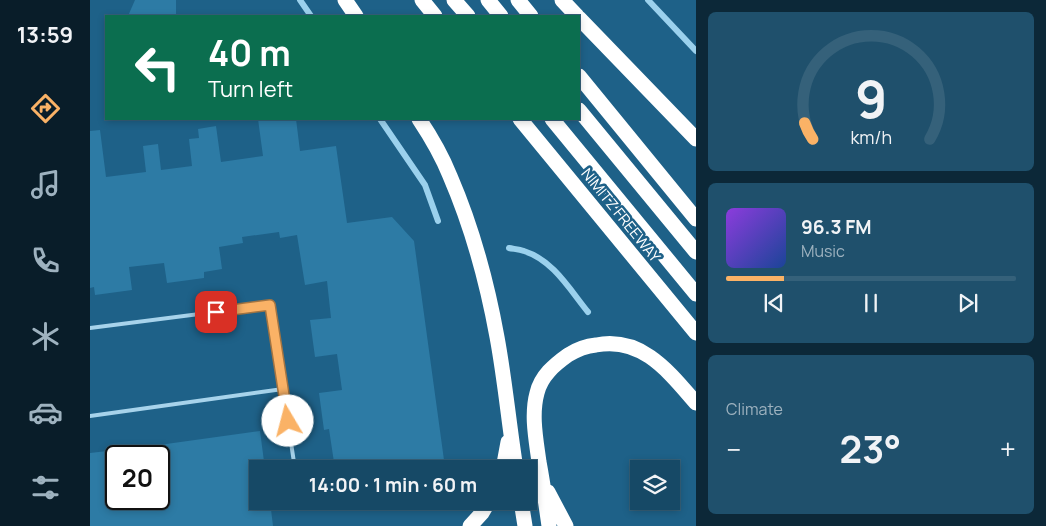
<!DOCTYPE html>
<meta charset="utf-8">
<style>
:root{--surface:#164966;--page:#1f506c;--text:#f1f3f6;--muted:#9eb2bf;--line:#35617a;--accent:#fab266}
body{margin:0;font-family:Manrope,sans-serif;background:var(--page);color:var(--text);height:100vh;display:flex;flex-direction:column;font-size:19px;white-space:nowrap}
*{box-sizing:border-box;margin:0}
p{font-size:16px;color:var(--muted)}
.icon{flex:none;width:28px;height:28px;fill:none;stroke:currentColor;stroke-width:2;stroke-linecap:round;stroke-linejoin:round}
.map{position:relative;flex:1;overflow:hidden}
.sheet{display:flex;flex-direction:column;gap:12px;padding:12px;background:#0c2838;width:350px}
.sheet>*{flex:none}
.guide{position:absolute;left:15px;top:15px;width:475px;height:105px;border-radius:0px;box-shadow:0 2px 8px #0003,0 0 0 1px var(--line);background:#0b6e4f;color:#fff;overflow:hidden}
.fabs{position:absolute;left:540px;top:460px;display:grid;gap:10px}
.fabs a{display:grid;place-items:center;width:50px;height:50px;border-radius:0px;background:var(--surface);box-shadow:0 2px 8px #0003,0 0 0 1px var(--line);font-size:25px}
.speed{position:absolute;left:15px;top:445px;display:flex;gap:10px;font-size:25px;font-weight:700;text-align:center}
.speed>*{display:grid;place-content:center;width:65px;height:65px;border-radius:50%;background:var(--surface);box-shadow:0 2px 8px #0003,0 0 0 1px var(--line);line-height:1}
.speed .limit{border:2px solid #111;border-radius:8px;background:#fff;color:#111}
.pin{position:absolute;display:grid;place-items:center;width:42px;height:42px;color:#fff;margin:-21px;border-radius:10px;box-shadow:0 2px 8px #0006}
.me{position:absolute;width:55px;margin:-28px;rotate:352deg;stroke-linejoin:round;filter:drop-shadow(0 0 4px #0008)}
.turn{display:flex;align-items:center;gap:18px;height:105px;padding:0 20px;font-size:22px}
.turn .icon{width:65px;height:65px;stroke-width:2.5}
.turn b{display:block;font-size:35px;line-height:42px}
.big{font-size:38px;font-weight:700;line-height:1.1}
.sheet .widget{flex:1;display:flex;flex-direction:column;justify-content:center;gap:8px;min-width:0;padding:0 18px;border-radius:8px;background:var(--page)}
.sheet .dial{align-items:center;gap:0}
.dial svg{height:130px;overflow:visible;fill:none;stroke:var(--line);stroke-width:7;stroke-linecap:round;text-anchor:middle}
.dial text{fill:var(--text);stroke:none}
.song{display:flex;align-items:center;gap:15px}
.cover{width:60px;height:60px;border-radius:8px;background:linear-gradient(135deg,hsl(270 70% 55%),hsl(220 70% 35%))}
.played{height:5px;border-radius:2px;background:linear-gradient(90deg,var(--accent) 20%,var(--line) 20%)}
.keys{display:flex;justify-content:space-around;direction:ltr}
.heat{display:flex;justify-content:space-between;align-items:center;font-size:28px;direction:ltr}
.trip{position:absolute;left:159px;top:460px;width:288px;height:50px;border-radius:0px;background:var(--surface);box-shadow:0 2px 8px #0003,0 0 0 1px var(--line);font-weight:700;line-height:50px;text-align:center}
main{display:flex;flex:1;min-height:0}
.dock{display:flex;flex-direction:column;width:90px;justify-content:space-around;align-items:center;background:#091d29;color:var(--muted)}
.dock .icon{width:35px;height:35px}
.dock .selected{color:var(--accent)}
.dock b{font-size:22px;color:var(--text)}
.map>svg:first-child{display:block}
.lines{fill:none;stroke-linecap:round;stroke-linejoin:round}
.stream{stroke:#9bd1ed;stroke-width:6}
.building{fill:#2d7ba5}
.service{stroke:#a7d3eb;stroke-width:4}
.motorway{stroke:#fff;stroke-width:15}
.route-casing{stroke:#a27442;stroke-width:12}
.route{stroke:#fab266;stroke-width:9}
.labels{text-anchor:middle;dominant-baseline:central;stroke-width:5;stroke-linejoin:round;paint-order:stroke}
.street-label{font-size:15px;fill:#fff;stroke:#1e6188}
</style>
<main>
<nav class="dock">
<b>13:59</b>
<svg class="icon selected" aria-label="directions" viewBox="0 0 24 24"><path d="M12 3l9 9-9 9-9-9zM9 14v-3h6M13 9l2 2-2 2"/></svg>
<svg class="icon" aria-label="music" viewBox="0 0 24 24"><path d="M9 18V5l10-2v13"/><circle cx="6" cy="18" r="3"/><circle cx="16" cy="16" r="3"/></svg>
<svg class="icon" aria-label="phone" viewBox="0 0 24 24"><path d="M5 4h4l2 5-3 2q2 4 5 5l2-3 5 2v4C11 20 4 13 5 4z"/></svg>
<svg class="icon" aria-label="climate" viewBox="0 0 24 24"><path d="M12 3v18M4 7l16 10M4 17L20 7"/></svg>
<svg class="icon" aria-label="car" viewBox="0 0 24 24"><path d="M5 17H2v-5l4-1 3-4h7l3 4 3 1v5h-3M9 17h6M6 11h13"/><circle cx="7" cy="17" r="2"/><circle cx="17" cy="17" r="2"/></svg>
<svg class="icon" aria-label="filters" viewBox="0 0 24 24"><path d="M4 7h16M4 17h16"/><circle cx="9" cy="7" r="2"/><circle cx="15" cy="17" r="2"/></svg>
</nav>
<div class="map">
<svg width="606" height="526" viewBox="0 0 606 526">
<rect width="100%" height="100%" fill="#1e6188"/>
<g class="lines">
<path class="stream" d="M210 0 221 16
M558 0 606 51
M290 119 335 185 348 221
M419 248C423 249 429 249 434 251 463 260 480 290 498 312"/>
</g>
<path class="building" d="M45 0H86V16H38Z
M168 119H206L210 151 246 146 257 223 302 217 324 241 354 460 350 469H245L239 429 234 430 229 393 252 390 247 354 225 357 220 320 241 318 237 281 215 285 207 235 190 238 189 232 152 237 153 243 129 247 132 269 114 272V278L77 283 74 263 39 267 42 290 5 295 4 287 0 288V131L10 130 16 177 56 172 53 146 68 144 71 170 102 166 99 139 109 138 108 129 126 126 131 162 173 156Z
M170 431 175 469H168V501H180L183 526H0V453L26 450V499H69V445Z"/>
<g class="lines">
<path class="service" d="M0 328 180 305 205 469
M0 416 193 389
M217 501 222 505 259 501"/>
<path class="motorway" d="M255 0 266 16
M332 0 345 16
M364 0 378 16
M398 0 411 16
M428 0 441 16
M472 0 487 16
M489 18 606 139
M489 76 606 219
M489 110 606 252
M329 119C341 137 352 156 360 176 382 227 397 282 407 337 415 380 419 425 426 469
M430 119 606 333
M462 119 606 294
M413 469 418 442
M458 492 476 526
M431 501 435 526
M380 526 392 513 399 501
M459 526C456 505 453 483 449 462 446 439 441 415 447 393 451 376 464 365 478 355 486 350 496 346 506 345 552 336 579 372 606 403"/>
</g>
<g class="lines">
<g class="route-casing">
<path id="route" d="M126 312 180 305 198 421"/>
</g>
<use href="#route" class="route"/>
</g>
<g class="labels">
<g class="street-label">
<text transform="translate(531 215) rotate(51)">NIMITZ FREEWAY</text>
</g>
</g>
</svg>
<div class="fabs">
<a><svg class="icon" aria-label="layers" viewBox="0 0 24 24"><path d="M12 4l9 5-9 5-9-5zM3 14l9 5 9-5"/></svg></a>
</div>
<div class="speed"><div class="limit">20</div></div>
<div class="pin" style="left:126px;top:312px;background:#d93025"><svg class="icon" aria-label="arrive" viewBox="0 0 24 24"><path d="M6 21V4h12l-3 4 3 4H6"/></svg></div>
<svg class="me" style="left:198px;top:421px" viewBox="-20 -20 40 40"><circle r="19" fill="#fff"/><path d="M0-13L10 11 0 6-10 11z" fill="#fab266"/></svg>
<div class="trip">14:00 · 1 min · 60 m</div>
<div class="guide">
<div class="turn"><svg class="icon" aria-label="left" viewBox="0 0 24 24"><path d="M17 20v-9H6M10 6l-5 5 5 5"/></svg><div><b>40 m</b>Turn left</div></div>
</div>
</div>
<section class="sheet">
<div class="widget dial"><svg viewBox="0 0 100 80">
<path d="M14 69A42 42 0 1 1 86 69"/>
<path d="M14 69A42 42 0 0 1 9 59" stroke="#fab266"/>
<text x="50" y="56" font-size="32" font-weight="700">9</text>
<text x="50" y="72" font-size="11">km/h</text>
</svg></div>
<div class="widget">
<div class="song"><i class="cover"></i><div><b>96.3 FM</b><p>Music</p></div></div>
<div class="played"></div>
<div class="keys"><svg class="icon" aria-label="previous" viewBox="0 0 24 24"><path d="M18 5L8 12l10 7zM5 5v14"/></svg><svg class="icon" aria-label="pause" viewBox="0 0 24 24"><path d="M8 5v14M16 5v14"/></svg><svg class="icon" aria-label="next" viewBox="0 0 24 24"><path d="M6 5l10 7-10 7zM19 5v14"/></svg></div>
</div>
<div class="widget"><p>Climate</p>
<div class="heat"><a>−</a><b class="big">23°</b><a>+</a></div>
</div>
</section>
</main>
